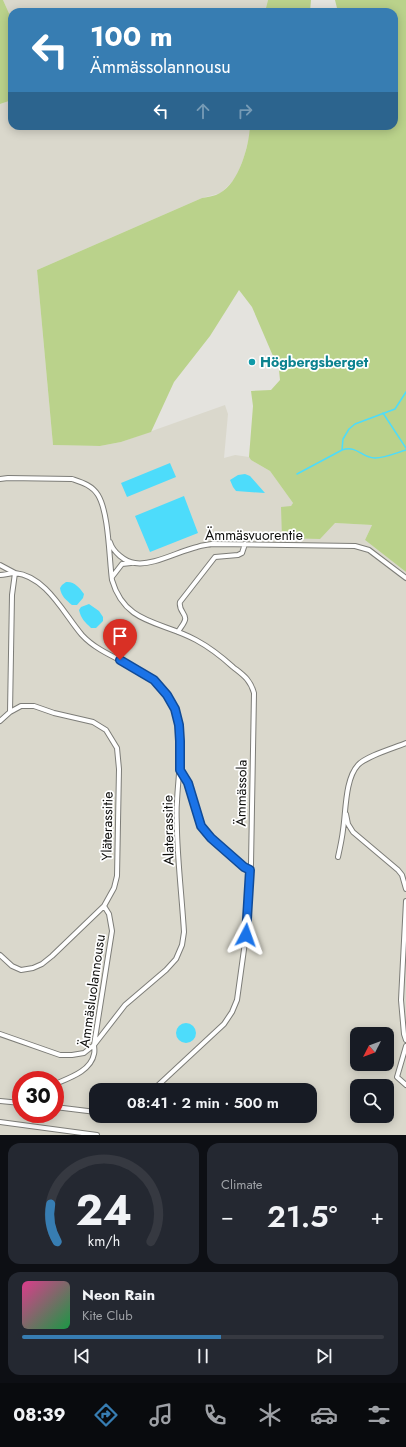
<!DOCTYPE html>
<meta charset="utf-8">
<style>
:root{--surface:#171b24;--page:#242831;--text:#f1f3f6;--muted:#9ea1a6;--line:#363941;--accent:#377db2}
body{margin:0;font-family:Jost,sans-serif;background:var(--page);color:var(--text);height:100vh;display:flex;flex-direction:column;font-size:15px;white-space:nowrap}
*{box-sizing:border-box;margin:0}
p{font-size:13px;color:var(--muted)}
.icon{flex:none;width:22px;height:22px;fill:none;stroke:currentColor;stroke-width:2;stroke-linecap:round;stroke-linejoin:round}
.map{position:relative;height:1135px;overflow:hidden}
.details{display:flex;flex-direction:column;gap:8px;padding:8px;background:#0d0f14;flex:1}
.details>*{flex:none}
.banner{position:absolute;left:8px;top:8px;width:390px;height:122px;border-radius:12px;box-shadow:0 2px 10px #0003;background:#377db2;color:#fff;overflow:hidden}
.needle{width:26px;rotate:228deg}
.fabs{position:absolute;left:350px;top:1027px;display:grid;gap:8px}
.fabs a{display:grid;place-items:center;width:44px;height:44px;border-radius:8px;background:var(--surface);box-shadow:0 2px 10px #0003;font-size:20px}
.speed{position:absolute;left:12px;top:1071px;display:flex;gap:8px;font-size:20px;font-weight:700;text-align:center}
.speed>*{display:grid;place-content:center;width:52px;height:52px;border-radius:50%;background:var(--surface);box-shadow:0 2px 10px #0003;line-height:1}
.speed .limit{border:6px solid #d22;background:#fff;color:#111}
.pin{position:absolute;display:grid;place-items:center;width:34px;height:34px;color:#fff;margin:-41px -17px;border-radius:50% 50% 50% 0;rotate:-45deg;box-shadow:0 0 4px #0007}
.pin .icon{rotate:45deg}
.me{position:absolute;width:44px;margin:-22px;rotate:4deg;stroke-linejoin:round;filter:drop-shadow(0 0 3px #0008)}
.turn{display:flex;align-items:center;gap:14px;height:84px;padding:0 16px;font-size:18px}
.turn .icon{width:52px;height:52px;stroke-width:2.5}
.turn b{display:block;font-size:28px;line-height:34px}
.lanes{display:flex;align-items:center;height:38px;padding:0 16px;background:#0003;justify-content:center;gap:20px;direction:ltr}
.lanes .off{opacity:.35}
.big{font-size:30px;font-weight:600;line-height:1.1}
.details .widget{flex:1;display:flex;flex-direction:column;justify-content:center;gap:6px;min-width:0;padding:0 14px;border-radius:12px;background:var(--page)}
.details .dial{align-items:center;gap:0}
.dial svg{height:104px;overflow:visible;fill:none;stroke:var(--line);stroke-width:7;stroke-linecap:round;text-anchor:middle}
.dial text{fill:var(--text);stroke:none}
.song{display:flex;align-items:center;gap:12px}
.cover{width:48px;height:48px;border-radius:6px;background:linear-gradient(135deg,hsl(330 70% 55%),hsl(140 70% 35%))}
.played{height:4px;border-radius:2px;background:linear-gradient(90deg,var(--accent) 55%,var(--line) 55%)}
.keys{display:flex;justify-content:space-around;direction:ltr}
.heat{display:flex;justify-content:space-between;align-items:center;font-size:22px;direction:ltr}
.details .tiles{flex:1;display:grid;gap:8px;grid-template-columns:1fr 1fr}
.widget:last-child{grid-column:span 2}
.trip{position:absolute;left:89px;top:1083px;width:228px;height:40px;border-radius:12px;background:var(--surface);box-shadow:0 2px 10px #0003;font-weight:600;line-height:40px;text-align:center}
.tabs{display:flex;height:64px;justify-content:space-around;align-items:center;background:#090b0e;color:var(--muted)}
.tabs .icon{width:28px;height:28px}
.tabs .on{color:var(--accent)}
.tabs b{font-size:18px;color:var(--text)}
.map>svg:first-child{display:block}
.built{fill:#dad8cc;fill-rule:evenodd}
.green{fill:#bad28b}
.water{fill:#4ddcfb}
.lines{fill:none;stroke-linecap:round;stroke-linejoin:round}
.stream{stroke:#4ddcfb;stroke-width:1.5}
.street-casing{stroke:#7d7d78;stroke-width:6}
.street{stroke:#fff;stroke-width:4}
.route-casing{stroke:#114b97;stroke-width:10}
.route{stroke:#1a73e8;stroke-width:7}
.culture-dot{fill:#0f9aa8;stroke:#fff;stroke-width:1.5}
.labels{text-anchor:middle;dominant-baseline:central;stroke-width:3.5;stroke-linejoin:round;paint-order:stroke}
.culture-label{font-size:14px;font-weight:bold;fill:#0d838f;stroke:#fff;text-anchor:start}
.street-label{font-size:14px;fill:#0e0e0c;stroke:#fff}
</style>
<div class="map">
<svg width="406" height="1135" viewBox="0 0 406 1135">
<rect width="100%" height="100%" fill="#e4e3de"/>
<path class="built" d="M3 0H268L265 12H12V20Z
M12 100V126H250V134L244 157 236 178 221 193 202 198 37 270 53 445 100 446 121 442 225 405 228 414 224 458 235 455 249 457 251 460 270 471 293 503 291 506 335 523 372 525 365 540 406 572V1135H0V104ZM357 1034H387V1064H357ZM21 1080H55V1114H21ZM357 1086H387V1116H357ZM96 1090H310V1116H96Z"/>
<path class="green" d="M0 0H3L12 20V100L0 104Z
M268 0H311L310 12H265Z
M335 0H406V572L365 540 372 525 335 523 320 539 282 538 281 507 291 506 293 503 270 471 251 460 249 457 253 406 251 391 271 390 280 380 279 370 252 307 239 290 210 336 174 382 151 432 121 442 100 446 53 445 37 270 202 198C208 197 215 196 220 193 239 183 249 146 250 126H394V12H338Z"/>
<path class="water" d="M170 463 176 477 127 497 121 483Z
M245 474 250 476 265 493 236 491 233 487 230 480 238 475Z
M184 496 198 533 150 552 135 516Z
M66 582C74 581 80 588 84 594L83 598 77 605H72C66 600 61 596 60 588L62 585Z
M89 604 99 611 103 617V621L96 628H91C85 622 81 619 79 610L81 607Z
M176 1033a10 10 0 1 1 20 0a10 10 0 1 1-20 0Z"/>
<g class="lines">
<path class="stream" d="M383 413 406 448
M342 450 343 439 349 429 355 424 395 409 406 392
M297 474 342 450C358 445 361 458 375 458 385 458 396 453 406 450"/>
<g class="street-casing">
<path id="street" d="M0 479 8 478 72 479C81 482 92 485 98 495 109 513 109 558 112 580 125 625 162 621 196 640 209 647 222 657 233 667 243 675 250 679 254 693L251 864 246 935 237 1000 232 1012 224 1024 153 1090
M110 542C113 552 125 562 135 563 153 566 179 551 197 547 202 545 207 545 212 544L355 546 369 550 406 578
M0 565 15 573 12 595 10 712
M0 575C5 575 10 573 15 573 46 576 64 614 82 635 100 655 133 663 154 680 158 683 162 689 166 693 189 720 178 769 177 802 176 812 177 822 177 832 178 865 182 899 184 932L182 945 176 959 166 970 125 1005 94 1045 84 1053 72 1055H60L0 1034
M112 577 122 564 131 563
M178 632C180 628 184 624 185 620 187 614 178 611 180 602L215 557 238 555 242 553 245 544
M0 721 10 712 21 706H34L54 713 93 722 106 730 117 748 119 769 117 876 114 888 104 906 52 956 42 964 33 968 21 970 12 966 0 955
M180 771 188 783 201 826 211 838 244 867 250 870
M346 814 348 824 353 832 398 870 402 875 406 889
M338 857C340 848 342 839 343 830 346 811 345 779 358 765 366 756 394 748 406 743
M406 901 401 1000 404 1034 406 1040
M406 1046 397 1077 406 1085
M55 1084C69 1078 91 1071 94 1054 95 1051 94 1047 94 1045L112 931 109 914 104 906
M0 1101 21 1103
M55 1107 96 1112
M0 1122 97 1135"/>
</g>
<use href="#street" class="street"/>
</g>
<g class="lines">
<g class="route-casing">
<path id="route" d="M120 660 154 680 167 695 175 709 179 725 180 741V770L188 783 201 826 211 838 244 867 250 870 246 935"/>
</g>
<use href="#route" class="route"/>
</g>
<circle class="culture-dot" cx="252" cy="362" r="4"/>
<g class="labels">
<g class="culture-label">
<text x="260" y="362">Högbergsberget</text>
</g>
<g class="street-label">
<text x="254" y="535">Ämmäsvuorentie</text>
<text transform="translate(241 793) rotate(-89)">Ämmässola</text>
<text transform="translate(107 826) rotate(-89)">Yläterassitie</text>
<text transform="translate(168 830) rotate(-91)">Alaterassitie</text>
<text transform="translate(92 991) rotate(-82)">Ämmäsluolannousu</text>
</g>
</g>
</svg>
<div class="fabs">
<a><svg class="needle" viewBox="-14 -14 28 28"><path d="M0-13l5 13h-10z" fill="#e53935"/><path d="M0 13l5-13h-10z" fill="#9ea1a6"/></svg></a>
<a><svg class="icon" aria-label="search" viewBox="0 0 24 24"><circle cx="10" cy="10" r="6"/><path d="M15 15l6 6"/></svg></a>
</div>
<div class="speed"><div class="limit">30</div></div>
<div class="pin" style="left:120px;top:660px;background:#d93025"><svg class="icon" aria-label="arrive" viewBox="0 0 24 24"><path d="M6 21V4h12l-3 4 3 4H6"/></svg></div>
<svg class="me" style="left:246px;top:935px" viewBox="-20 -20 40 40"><path d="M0-17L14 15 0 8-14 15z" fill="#1a73e8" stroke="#fff" stroke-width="4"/></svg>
<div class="trip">08:41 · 2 min · 500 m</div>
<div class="banner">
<div class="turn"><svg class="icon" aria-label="left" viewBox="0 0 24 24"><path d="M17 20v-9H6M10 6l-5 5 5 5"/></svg><div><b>100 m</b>Ämmässolannousu</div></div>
<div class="lanes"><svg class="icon" aria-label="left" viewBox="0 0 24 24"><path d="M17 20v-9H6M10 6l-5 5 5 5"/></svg><svg class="icon off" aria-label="ahead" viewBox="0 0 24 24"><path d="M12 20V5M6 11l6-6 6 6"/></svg><svg class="icon off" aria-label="right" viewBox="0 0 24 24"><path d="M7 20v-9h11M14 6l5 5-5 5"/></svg></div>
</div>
</div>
<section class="details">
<div class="tiles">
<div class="widget dial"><svg viewBox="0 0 100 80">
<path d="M14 69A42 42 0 1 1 86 69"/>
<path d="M14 69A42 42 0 0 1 9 40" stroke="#377db2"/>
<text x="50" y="56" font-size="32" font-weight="700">24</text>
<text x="50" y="72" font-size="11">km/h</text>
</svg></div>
<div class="widget"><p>Climate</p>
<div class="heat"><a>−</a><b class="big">21.5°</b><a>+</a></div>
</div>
<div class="widget">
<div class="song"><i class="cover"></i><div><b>Neon Rain</b><p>Kite Club</p></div></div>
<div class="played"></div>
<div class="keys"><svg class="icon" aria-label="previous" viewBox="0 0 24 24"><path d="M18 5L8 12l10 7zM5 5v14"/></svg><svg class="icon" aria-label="pause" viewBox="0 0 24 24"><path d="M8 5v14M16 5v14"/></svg><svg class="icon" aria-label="next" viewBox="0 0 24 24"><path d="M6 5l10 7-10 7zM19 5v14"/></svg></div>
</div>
</div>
</section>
<nav class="tabs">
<b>08:39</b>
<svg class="icon on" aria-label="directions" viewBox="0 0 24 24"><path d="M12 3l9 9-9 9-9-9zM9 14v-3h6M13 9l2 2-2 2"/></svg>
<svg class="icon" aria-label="music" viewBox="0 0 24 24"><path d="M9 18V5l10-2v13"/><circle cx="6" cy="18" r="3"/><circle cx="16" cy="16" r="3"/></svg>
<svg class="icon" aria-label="phone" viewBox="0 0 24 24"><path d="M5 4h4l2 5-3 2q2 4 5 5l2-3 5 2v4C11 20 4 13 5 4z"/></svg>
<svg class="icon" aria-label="climate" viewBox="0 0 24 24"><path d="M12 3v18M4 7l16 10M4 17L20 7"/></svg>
<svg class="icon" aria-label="car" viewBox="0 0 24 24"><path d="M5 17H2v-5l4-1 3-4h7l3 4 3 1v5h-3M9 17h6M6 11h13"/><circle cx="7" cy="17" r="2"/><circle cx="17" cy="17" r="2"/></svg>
<svg class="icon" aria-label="filters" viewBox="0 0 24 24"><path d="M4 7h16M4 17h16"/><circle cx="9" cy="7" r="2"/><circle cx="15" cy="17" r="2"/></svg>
</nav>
